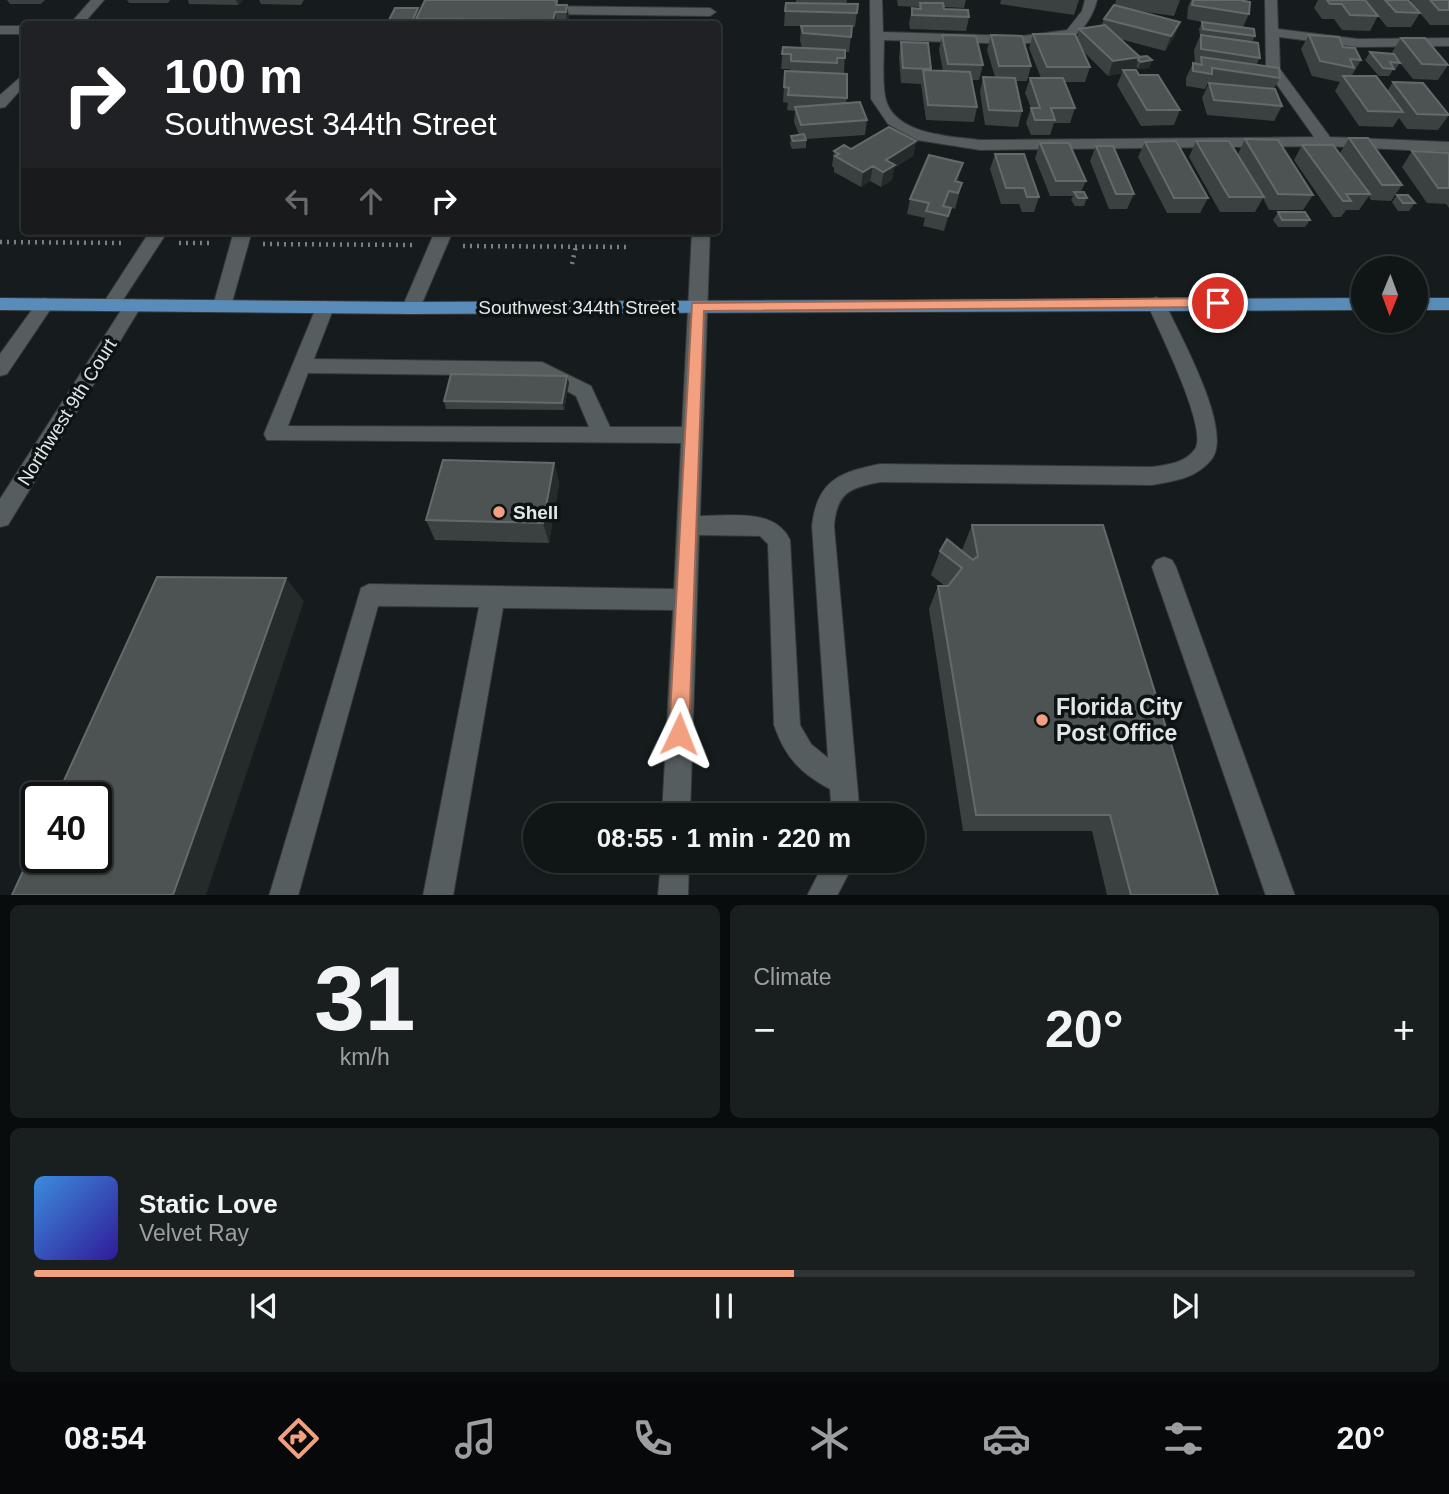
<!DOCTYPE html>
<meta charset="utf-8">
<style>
:root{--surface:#101516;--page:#191e1f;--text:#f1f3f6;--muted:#9c9fa1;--line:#303435;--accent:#f2a07f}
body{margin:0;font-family:Arial,sans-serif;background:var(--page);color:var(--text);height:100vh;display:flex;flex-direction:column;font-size:26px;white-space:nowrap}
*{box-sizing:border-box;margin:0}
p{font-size:23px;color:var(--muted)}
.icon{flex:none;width:38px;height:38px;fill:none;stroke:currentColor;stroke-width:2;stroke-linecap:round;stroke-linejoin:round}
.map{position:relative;height:895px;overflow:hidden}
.details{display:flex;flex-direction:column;gap:10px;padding:10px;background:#090c0c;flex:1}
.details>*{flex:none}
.hud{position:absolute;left:21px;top:21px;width:700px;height:214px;border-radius:7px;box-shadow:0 2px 5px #0004,0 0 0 2px var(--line);background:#202124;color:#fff;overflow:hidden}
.needle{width:46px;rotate:181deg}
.fabs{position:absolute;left:1351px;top:256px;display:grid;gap:14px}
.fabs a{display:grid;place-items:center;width:77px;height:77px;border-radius:50%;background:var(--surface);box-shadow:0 2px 5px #0004,0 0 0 2px var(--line);font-size:35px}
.speed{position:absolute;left:21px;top:782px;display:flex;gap:14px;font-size:35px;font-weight:700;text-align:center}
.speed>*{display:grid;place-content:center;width:91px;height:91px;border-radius:50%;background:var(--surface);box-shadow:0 2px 5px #0004,0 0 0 2px var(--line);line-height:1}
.speed .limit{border:4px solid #111;border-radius:10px;background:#fff;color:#111}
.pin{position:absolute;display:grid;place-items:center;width:60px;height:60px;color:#fff;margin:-30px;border:4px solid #fff;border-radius:50%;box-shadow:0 2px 7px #0007}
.me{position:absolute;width:77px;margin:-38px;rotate:2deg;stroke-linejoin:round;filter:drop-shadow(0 0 5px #0008)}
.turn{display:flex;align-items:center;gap:24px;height:147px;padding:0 28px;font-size:32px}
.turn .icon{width:91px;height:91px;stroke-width:2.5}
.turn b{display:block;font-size:49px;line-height:60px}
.lanes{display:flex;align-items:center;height:66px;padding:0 28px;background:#0003;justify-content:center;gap:35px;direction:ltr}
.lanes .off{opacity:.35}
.big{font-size:52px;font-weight:700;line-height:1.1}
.details .tile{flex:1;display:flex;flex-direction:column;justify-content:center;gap:10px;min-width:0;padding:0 24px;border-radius:10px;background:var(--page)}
.details .dial{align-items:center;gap:0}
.dial b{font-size:91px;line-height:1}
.song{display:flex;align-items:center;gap:21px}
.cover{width:84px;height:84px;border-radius:10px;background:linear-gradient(135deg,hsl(210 70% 55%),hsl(250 70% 35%))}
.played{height:7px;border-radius:4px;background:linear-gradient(90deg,var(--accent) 55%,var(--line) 55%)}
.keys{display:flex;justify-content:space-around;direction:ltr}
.heat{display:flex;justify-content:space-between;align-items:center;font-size:38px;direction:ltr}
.details .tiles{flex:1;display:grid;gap:10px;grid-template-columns:1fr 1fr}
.tile:last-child{grid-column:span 2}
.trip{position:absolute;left:523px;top:803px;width:402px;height:70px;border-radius:35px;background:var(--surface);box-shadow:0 2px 5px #0004,0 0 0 2px var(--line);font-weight:700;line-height:70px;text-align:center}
.tabs{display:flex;height:112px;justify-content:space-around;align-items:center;background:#060809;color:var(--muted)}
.tabs .icon{width:49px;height:49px}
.tabs .on{color:var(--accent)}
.tabs b{font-size:32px;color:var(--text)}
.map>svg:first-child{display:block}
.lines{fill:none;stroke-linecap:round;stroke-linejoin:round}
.minor-casing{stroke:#343839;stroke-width:2}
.major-casing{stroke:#343839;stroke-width:2}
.path{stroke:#7a7f80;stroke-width:4.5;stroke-dasharray:2 5;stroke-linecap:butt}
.minor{fill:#555d5f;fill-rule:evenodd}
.major{fill:#598cb8;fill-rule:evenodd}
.wall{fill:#3b4140}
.shaded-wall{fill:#242b2a}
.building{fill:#4d5352;stroke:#646a69;stroke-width:2}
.route{fill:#f2a07f;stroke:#9d6853;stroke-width:2}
.poi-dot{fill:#f2a07f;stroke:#0d1314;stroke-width:2.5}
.labels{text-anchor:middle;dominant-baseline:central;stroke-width:7;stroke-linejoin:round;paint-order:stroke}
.street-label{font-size:19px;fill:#e3e7e8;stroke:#0d1314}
.poi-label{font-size:19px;font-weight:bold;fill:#e3e7e8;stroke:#0d1314;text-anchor:start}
.near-poi-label{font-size:23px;font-weight:bold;fill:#e3e7e8;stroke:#0d1314;text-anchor:start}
</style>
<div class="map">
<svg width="1449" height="896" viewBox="0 0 1449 896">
<rect width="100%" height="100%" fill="#161c1d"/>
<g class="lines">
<g class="minor-casing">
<path id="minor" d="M91 0H104L83 24H70Z
M514 0H530L541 6 710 8 716 12 710 16 539 14Z
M870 0H882L883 32 1022 36 1067 30 1082 11 1085 0H1097C1094 13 1084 32 1071 37L1022 44 884 40C884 58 882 78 885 96 892 135 950 136 980 140L1314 137 1266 69 1265 0H1277L1278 29 1358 39 1449 38V46L1358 47 1279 37 1280 69 1330 137 1449 142V152L1325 146 980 150 917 140 888 124 871 99Z
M0 26H24V34H0Z
M24 74V86L5 107 0 108V95Z
M150 231H168L117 309H105L102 305Z
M234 231H252L231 306 222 312 213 306Z
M435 231H453L420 308 411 314 404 313 402 308Z
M692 231H710L700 516C730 516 775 508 790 540L800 725 811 744 828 758 812 526C817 481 839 472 880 464L1152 467C1167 465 1185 463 1195 449 1209 429 1157 327 1147 303L1156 297 1165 303C1179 334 1235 432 1211 460 1195 479 1174 481 1152 485L880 482C849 488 837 493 834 526L860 816H832L830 789C800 773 785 757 774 725L768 544 760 536 699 535 690 816H662L673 610 503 608 453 896H423L479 607 378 606 298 896H269L361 588 369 584 674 589 681 443 267 440 264 434 318 303 325 301 334 307 314 359 542 362 591 386 610 427H682ZM308 373 539 376 576 396 589 427 288 426Z
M45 298 54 304 7 374 0 376V354L39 300Z
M133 299 142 305 8 525 0 527V499L127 301Z
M1164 557 1172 560 1176 567 1295 896H1266L1152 567 1156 560Z
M661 861H689L688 896H658Z
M825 861H855L837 896H807Z"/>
</g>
<g class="major-casing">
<path id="major" d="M0 298 411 302 1363 298V310L411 314 0 310Z
M1416 298H1449V310H1416Z"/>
</g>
<path class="path" d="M0 242 122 243
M179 243H213
M263 244 412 245
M463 246 629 247
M572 264 576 246"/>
<use href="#minor" class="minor"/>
<use href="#major" class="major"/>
</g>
<path class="wall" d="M7 0H45L41 4H10Z
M127 0H170L168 3H129Z
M188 0H243L238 5 189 4Z
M259 0H304L301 5 261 4Z
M425 0H558V5H567L570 24H387L418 8 419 12Z
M796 0H847L846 4H858L855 27H852L849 52H845L844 73H836V74L847 98 846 103 867 120 865 135 806 139V148L792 149 790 144 791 136 799 135 794 122 795 111 787 110 788 103 783 102 785 71 790 72V69H781L783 47 802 48 800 41 801 26H784L785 11 796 4Z
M897 0H966L964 8 943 7 944 9 969 17 966 31 910 29 909 23 912 8 919 9V7L898 6Z
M1001 0H1079L1074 15 1000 4Z
M1116 0H1180L1174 16 1132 10 1180 22 1174 37 1165 51 1120 39 1140 57 1152 60 1149 68 1138 69 1136 67 1134 70 1180 110 1174 125 1141 126 1117 85 1122 73 1108 76 1083 51 1090 67 1085 82H1065L1075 108 1070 123H1054L1050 135H1031L1026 123 1031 108 1025 93 1030 78H1041L1029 48 1033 34 1077 38 1079 29 1101 26 1104 19 1115 5Z
M1190 0H1240L1249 14 1243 27 1255 36 1252 42 1260 58 1256 65 1280 78 1274 88 1282 106 1274 121 1207 115 1202 98 1209 83H1211H1208L1205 89 1186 86V78L1193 63 1195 64 1194 50 1200 36 1199 29 1202 22 1187 19 1188 7 1191 0Z
M1318 0H1408L1410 2 1411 0H1449V25H1430L1420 13 1411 27H1387L1378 16 1370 31 1342 30 1334 19H1322L1314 8Z
M942 35 983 65 979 80H972L977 107 974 122 926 120 921 84 901 83 899 57 901 42 931 69V70L943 71 939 50Z
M991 35 1031 66 1027 81H1016L1022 111 1018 127 985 125 980 92 983 77H995L987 50Z
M1309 35 1343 47 1361 60 1352 75 1350 76 1387 91 1393 82 1449 115 1438 130 1407 129 1399 118 1393 127 1359 126 1335 91 1340 82 1312 76 1301 49Z
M1401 38 1448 65 1438 80 1413 79 1400 63 1395 70H1393L1389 76H1379L1365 60 1370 52 1393 54 1392 52Z
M1349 138 1402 185 1391 201 1371 200 1369 196 1359 210H1346L1341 217H1333L1294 160 1302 145 1349 166 1340 153Z
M1245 139 1313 195 1303 210H1269L1263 198 1255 212H1220L1189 157 1196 141 1238 154Z
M916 141 913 156 894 168 892 180 881 187 870 181 861 187 834 172V168L832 166 834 151Z
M1145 142 1208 198 1200 213H1167L1138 157Z
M1040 143 1086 181 1081 192 1087 198 1084 206H1075L1071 200 1073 196H1050L1035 158Z
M1096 146 1134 194 1127 209H1109L1090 161Z
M1412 151 1449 153V208L1446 204 1427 203 1402 167Z
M995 154 1039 197 1034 212H1022L1019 204H1001L990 169Z
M959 178 958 182 962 183 955 209 945 206 951 208 944 231 923 226 925 218 907 214 910 199Z
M1397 195 1415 203 1409 211H1398L1392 202Z
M1278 212 1310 220 1305 227H1278L1273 220Z
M567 376 569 383 564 410 446 409 444 401Z
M554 463 559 483 549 543 435 540 426 520Z
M972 525 1218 895H1107L1092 831H963L929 609 938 586H945L931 575 940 551 963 552 962 550Z"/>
<path class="shaded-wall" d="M236 0H243L238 5Z
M567 5 570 24H567L566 12Z
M418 8 421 19H416L418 24H411Z
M555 12 557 24H553V20Z
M1180 22 1174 37 1165 51 1171 36Z
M1140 57 1134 72 1123 70 1122 73 1108 76 1113 61Z
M1152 60 1149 68 1138 69 1141 62Z
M916 141 913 156 894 168 892 180 881 187 886 160Z
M963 163 959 178 953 192 955 181Z
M873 166 870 181 861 187 863 172Z
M951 208 947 223 944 231 948 216Z
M567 376 569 383 564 410 562 403Z
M554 463 559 483 549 543 543 523Z
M286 578 304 601 206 895H173Z"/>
<path class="building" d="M425 0H557L556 5H567L566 12H555L553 20 416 19Z
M1193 0H1240L1250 2 1249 14 1192 5Z
M1327 0H1365L1378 16 1350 15 1342 4H1330Z
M1385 0H1408L1420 13 1396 12Z
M1430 0H1449V10H1439Z
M786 3 858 4 857 13 785 11Z
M920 3H943L944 9 968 10 969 17 912 15V8L921 9Z
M1114 5 1180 22 1171 36 1104 19Z
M395 8H418L411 24H387Z
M1202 22 1254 29 1255 36 1203 29Z
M1105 25 1140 57 1113 61 1079 29Z
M801 26H852L851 37 803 33Z
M1033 34H1075L1090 67H1047Z
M942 35 976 36 983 65 948 64Z
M991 35 1022 36 1031 66H999Z
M1201 35 1258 43 1260 58 1201 49Z
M1309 35 1339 37 1343 47 1355 48 1361 60 1350 59 1354 68 1320 61Z
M1401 38H1425L1448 65 1422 64Z
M901 42 928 43 931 69 903 68Z
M783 47 845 50V58H837V63L791 61V54H782Z
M1370 52 1394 54 1400 63 1390 62 1394 69 1383 68Z
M1147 56 1152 60 1141 62 1138 60 1139 57Z
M1201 57 1279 68 1280 78 1212 68V74L1193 71V63L1202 65Z
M923 70 970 72 977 107 928 105Z
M1123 70H1136L1139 75H1158L1180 110H1147Z
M785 71 847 74V98L788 95 789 88 784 87Z
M1343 76H1376L1403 112 1368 111Z
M983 77 1015 78 1022 111 989 110Z
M1030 78H1063L1075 108H1051L1055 120H1035L1031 108H1040Z
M1393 82 1423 83 1449 115 1417 114Z
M1209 83 1275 89 1282 106 1214 100Z
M860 102 867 120 801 125 795 107Z
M889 127 916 141 886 160 895 165 883 172 873 166 863 172 835 156 839 154 834 151 844 145 851 149Z
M804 134 806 140 793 141 791 136Z
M1349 138H1368L1402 185H1382Z
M1245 139 1278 140 1313 195 1278 194Z
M1176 141 1208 198H1174L1145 142Z
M1196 141H1229L1264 197H1229Z
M1040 143H1069L1086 181H1056Z
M1302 145H1333L1370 194H1346L1351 201H1343Z
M1096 146H1113L1134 194H1116Z
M1412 151 1449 153V188H1438Z
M995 154H1024L1039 197H1027L1024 188H1006Z
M929 155 963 163 955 181 962 183 958 193 949 191 943 206 951 208 948 216 926 211 929 203 910 199Z
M1074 192H1084L1087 198H1078Z
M1397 195H1408L1415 203H1403Z
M1278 212H1305L1310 220H1282Z
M451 374 567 376 562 403 444 401Z
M443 460 554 463 543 523 426 520Z
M972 525H1103L1218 895H1131L1110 815H976L938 586H948L962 568 940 551 947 539 973 560 978 556Z
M157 577 286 578 173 895H12L37 841V858H96V798H56Z"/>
<path class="route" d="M1218 298 1225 303 1218 307 704 311 689 734 686 741 679 744 672 741 669 734 692 303Z"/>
<g class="poi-dot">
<circle cx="499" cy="512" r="7"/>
<circle cx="1042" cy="720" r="7"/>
</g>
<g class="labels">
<g class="street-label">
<text x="577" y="307">Southwest 344th Street</text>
<text transform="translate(67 412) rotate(-58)">Northwest 9th Court</text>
</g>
<g class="poi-label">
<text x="513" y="512">Shell</text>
</g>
<g class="near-poi-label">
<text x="1056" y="707">Florida City<tspan x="1056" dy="26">Post Office</tspan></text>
</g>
</g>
</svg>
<div class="fabs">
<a><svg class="needle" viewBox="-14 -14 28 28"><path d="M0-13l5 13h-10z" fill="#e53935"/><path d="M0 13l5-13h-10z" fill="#9c9fa1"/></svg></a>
</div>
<div class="speed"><div class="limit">40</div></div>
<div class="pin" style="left:1218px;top:303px;background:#d93025"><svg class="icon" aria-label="arrive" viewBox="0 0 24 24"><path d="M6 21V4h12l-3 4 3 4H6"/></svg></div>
<svg class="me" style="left:679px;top:734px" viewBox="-20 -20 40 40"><path d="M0-17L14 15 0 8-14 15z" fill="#f2a07f" stroke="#fff" stroke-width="4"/></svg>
<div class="trip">08:55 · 1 min · 220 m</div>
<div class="hud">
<div class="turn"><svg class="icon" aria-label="right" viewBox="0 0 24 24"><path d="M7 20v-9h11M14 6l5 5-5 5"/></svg><div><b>100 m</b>Southwest 344th Street</div></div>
<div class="lanes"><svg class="icon off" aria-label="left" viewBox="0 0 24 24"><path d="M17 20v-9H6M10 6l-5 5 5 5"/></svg><svg class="icon off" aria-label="ahead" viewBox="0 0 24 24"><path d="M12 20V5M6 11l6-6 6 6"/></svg><svg class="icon" aria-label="right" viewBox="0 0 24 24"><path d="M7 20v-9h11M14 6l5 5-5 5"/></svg></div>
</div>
</div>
<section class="details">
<div class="tiles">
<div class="tile dial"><b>31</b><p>km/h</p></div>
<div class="tile"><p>Climate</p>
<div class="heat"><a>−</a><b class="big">20°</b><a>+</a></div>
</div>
<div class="tile">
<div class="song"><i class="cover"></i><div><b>Static Love</b><p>Velvet Ray</p></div></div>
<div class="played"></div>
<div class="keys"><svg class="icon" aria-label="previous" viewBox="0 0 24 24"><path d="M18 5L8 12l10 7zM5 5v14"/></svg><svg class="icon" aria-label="pause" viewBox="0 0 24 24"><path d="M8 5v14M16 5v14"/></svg><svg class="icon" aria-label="next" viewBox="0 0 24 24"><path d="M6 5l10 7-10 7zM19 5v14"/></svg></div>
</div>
</div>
</section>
<nav class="tabs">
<b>08:54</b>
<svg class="icon on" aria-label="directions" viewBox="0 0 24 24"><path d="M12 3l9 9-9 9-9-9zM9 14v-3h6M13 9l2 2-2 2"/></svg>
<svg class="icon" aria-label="music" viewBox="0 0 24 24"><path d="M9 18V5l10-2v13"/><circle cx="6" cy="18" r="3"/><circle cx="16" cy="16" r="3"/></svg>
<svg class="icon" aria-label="phone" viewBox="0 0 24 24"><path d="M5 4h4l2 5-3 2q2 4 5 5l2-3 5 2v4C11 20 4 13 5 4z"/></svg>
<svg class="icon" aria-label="climate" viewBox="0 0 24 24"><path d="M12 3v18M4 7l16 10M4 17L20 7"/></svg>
<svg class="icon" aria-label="car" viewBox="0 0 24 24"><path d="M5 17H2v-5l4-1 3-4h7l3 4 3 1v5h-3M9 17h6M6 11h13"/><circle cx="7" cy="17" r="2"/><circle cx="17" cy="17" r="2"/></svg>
<svg class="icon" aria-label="filters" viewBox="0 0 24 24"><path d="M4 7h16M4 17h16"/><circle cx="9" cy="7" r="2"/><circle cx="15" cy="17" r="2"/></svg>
<b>20°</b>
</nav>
